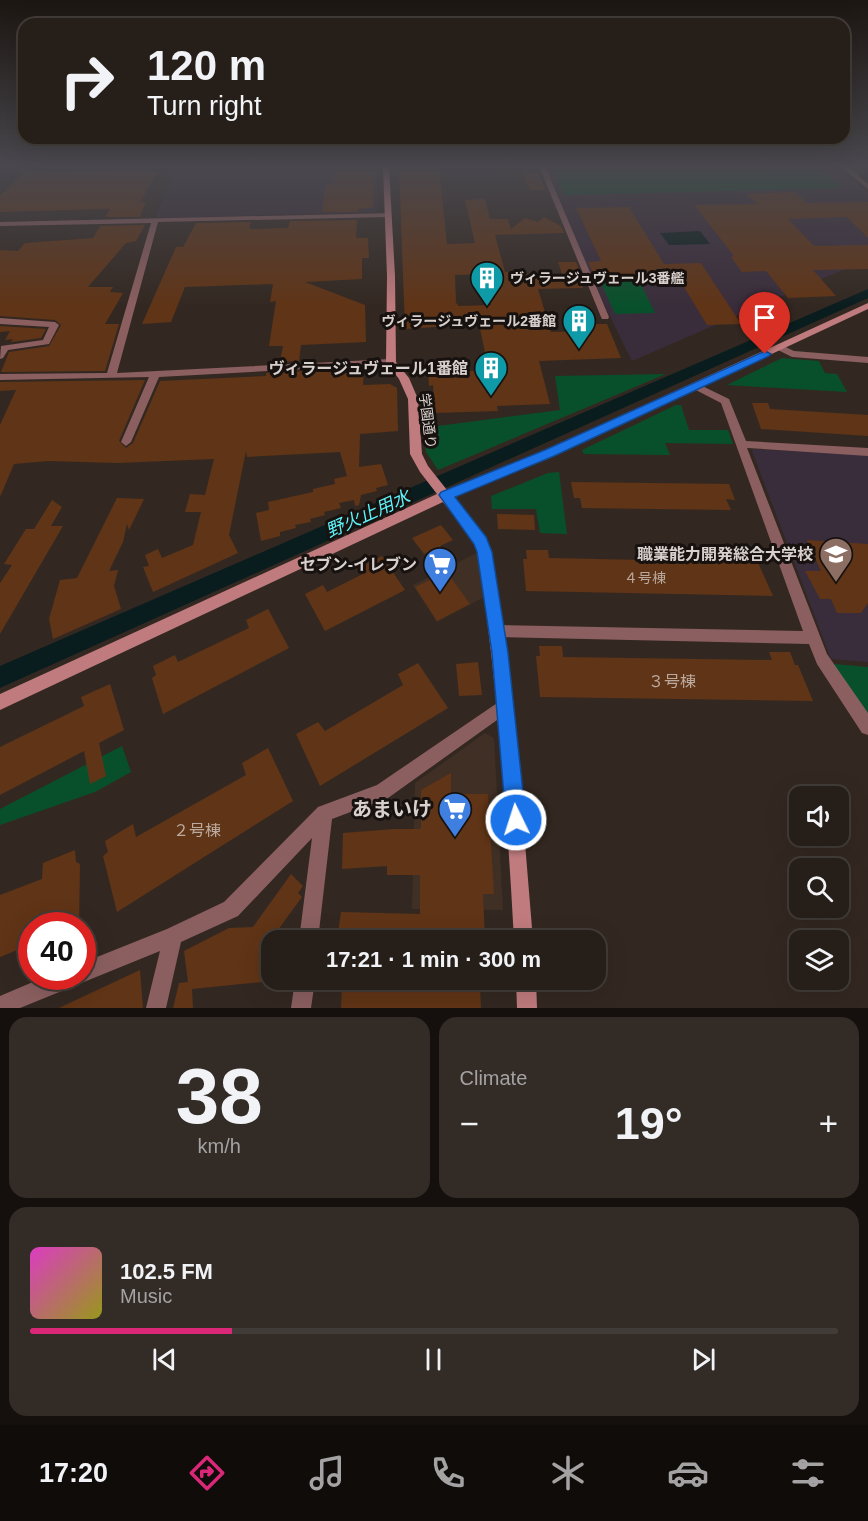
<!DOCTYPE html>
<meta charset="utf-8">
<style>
:root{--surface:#261e19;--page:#322b26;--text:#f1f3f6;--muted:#a4a2a2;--line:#423c38;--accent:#db2777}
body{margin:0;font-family:Helvetica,"Noto Sans JP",sans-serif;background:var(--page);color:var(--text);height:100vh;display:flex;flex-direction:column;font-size:22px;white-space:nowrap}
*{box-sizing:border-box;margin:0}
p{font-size:20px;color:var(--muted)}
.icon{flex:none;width:33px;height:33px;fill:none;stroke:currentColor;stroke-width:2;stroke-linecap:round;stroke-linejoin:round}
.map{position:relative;height:1008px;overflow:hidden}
.side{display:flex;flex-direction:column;gap:9px;padding:9px;background:#15100e;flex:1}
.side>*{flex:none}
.top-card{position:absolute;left:18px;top:18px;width:832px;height:126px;border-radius:18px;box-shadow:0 6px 24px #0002,0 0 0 2px var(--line);background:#261e19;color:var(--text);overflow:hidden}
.fabs{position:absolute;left:789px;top:786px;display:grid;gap:12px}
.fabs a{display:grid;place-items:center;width:60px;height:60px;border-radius:12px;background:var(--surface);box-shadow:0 6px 24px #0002,0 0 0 2px var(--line);font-size:30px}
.speed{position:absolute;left:18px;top:912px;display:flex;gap:12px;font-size:30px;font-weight:700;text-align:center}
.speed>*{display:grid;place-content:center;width:78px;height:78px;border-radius:50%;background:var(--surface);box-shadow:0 6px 24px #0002,0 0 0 2px var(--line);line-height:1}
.speed .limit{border:9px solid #d22;background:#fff;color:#111}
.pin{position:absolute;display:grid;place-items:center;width:51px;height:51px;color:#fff;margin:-62px -26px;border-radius:50% 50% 50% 0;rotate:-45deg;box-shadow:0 0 6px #0007}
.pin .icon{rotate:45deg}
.me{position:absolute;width:66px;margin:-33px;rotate:356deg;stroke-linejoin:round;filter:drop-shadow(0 0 4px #0008)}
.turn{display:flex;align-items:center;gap:21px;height:126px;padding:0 30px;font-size:27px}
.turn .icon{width:78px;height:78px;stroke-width:2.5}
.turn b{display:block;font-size:42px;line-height:51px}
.big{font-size:45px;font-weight:600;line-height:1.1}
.side .tile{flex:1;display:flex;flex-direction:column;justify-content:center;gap:9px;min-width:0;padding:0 21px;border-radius:18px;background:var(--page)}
.side .dial{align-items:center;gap:0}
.dial b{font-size:78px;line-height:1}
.song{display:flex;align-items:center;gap:18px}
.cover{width:72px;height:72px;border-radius:9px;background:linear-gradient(135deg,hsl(310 70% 55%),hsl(60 70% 35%))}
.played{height:6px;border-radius:3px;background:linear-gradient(90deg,var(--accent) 25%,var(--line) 25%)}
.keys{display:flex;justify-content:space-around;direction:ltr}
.heat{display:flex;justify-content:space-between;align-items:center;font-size:33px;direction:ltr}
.side .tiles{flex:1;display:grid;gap:9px;grid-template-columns:1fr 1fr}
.tile:last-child{grid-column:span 2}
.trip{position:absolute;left:261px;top:930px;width:345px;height:60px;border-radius:18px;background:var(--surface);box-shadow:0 6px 24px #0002,0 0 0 2px var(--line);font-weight:600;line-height:60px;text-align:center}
.menu{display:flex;height:96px;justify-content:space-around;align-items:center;background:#0f0c0a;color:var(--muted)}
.menu .icon{width:42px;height:42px}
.menu .active{color:var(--accent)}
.menu b{font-size:27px;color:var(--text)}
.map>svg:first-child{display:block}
.built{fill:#402f24}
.education{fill:#3a2d3b}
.green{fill:#08502b}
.water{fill:#0a1d1e}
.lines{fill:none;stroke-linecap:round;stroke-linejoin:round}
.canal{fill:#0a1d1e;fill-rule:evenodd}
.building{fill:#603416;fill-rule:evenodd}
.street{fill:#8b5f60;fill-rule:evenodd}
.secondary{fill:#c07b7e;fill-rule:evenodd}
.route{fill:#1a73e8;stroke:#114b97;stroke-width:1.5}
.labels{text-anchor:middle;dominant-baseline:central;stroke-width:6;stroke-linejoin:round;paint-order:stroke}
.far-poi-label{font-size:14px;font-weight:bold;fill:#d8d0cc;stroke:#17120f;text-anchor:start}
.far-street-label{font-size:14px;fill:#d8d0cc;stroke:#17120f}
.number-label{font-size:14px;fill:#baa99e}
.poi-label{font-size:16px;font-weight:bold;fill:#d8d0cc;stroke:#17120f;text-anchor:end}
.near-number-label{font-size:16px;fill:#baa99e}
.water-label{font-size:18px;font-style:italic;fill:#5df4fc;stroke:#17120f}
.near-poi-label{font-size:20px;font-weight:bold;fill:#d8d0cc;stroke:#17120f;text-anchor:end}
</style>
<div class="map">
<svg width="868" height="1008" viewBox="0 0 868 1008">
<rect width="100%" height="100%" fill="#332821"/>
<path class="built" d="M477 553 484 597 437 622 413 585Z
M485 733 494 738 503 910 412 909 415 783Z"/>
<path class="education" d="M178 166H377L378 210 373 212 155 218Z
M543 166H837L868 193V259L632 361 580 256Z
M753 449 868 455V662L831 659 752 451Z"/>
<path class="green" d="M551 166H816L842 188 564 195Z
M639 280 655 313 615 314 600 281Z
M782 358 819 361 825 373 837 374 847 392 727 385Z
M666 374 438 470 426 452 423 428 560 410 555 376Z
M676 405H681L689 430H728L733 444 665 443 670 455 584 454 582 450Z
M559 472 567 534 540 533 536 509H492L491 496 548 473Z
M834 664 868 667V716Z
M122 746 131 772 95 792 0 825V809Z"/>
<path class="water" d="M700 231 710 244 669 245 660 233Z"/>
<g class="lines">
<path class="canal" d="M868 289V298L0 688V666Z"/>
</g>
<path class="building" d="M336 166H374L373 208 358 209V212H322L326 185H334Z
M399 166H439L447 244 475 243 465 200 485 199 490 219H508L511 229 525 218 538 222 544 217 561 226 564 233 495 235 505 272 526 271 528 275 562 274 558 262H576L583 279H580L583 288 538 289 551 332 592 331V324H607L621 358 539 361 550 404 497 406 498 411 435 413 433 385 429 386 428 371H489L479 324 405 329ZM485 274 491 305 459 306 456 303 455 275Z
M159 170 140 202H146L140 217H105L110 209 0 212V196L23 173Z
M538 173 545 190H530L523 174Z
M794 192 807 203 868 202V238L847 217 788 219 814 246 868 245V269L813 270 836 296 788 298 766 271 742 272 731 257 734 256 694 205 757 204 747 194Z
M629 207 664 264 701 263 741 324 707 325 681 282H666L664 277 595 279 588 262 601 261 576 208Z
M357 220 356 238H368L369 258H362V279L305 282 365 305 366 342 301 345 299 361 280 362 283 346H269L276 301 270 302 273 284 185 287 171 322 142 324 176 247H183L196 223 251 222 249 228 252 229 288 228 290 221Z
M145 225 136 241 126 243 88 287H113L110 292 123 293 105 324H119L105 371 1 372 9 352 49 346 61 325 55 320 0 316V250L18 251 25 243 93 238 100 226Z
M0 326 46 329 41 338 11 342 13 339 5 340 10 331 0 332Z
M364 368 363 385 390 384 397 388 398 431 360 434 359 467 381 464 388 485 376 488 377 491 361 495 359 505 355 506 354 500 339 503 341 508 324 512 325 515 310 519 311 522 295 525 296 528 280 532V536L261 541 256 513 269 510 268 502 313 492V489L335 484 334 479 347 476 340 452 247 457 246 451 229 535 238 553 153 592 143 567 149 566 145 555 158 549 162 558 193 545 201 512H185L190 494 205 495 214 459 117 463 48 461 14 464 0 497V425L16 390 0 391V382L145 380 119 441 126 448 133 443 160 381 266 376V373Z
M752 403H768L770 409 868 415V436L761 429Z
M571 482 729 484 735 500 726 499 731 510 582 508 580 498H574Z
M117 498 144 499 129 530 127 524 123 542 109 571 118 570 114 586 121 609 53 639 49 619 60 580 77 578Z
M52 500 62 507 51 526H63L0 634V583L12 565 4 564 26 529H34Z
M497 514 534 515 535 530 498 529Z
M441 525 453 540 440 546 443 549 431 554 428 552 424 554 412 538Z
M807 540 868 544V603L861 613H837L831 599H820L805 571H821Z
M526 550H548L549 558 735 562 733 556H755L773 596 526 591 523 559H527Z
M382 556 405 590 325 631 305 594 323 585 327 592 367 572 363 565Z
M447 572 470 604 437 621 415 587Z
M268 609 289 648 163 714 152 678 156 675 153 666 175 655 178 662 249 628 246 620Z
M539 646H562L563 657 772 660 769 652H790L795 665H798L813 701 540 697 536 656H540Z
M478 662 482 695 459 696 456 664Z
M418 663 448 708 320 786 296 734 318 722 325 731 403 685 398 674Z
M110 684 124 730 99 743 106 776 90 784 84 751 0 795V747L84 706 81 697Z
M268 748 293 801 117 912 103 856 108 852 105 841 133 824 136 837 246 775 242 763Z
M451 773V794H488L494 894H483L485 940H337L341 912 420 914V875H387V866L342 869 343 833 394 829H421V790Z
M75 850 76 862 80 864 79 926H32V944L0 957V895L42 879 43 863Z
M291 874 303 886 298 893 302 897 272 938V981L192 989 193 1008H173L179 983 188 982 184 951 229 928 253 927Z
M140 970 143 1008H59Z
M403 981V988L480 987 481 1008H341L342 984Z"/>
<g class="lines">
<path class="street" d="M539 166H545L609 317 608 319H602L601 317Z
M840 166H847L868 184V189Z
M391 213V217H388L158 222 117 373 391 359 396 362 394 364 159 377 131 442 126 446 121 442 149 377 0 380V374L107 373 151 223 0 226V222Z
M0 318 55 322 59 325 49 344 8 350 3 358 0 359 1 346 43 340 49 327 0 324Z
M779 344 794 351 868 357V363L792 357 776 349 774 347Z
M696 383 729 399 746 441 868 448V456L747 448 827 654 868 713V735L862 733 817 664 809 644 497 637 492 636 490 631 492 626 497 625 803 631 721 403 692 388V384Z
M506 697 511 700 514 705 511 710 388 798 332 819 318 940H299L312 838 238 916 181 942 166 1008H146L160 951 20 1008H0V996L47 976H82V963L167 929 224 902 318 807 377 785Z
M295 980H315L311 1008H291Z"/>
<path class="secondary" d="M383 166H389L395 276 396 362 409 378 418 399 422 454 428 466 447 490 546 450 868 303V309L554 456 453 497 485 537 490 552 506 649 517 746 533 940H514C507 810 497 681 478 552L475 543 443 502 0 710V694L437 494 420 472 410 454 408 399 399 379 386 362 387 276Z
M516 980H536L537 1008H517Z"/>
</g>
<linearGradient id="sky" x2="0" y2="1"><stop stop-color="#1c1612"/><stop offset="0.54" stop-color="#4a484e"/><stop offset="1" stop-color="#4a484e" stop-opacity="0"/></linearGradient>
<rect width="868" height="307" fill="url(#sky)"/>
<path class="route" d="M765 351 771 354 769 356 554 456 455 497 486 537 492 552 508 653 526 820 523 827 516 830 509 827 506 820 492 653 477 552 474 544 439 495 441 492 545 450Z"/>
<defs>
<g id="building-pin" transform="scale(1.725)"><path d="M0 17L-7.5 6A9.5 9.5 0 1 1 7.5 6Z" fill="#0f9aa8" stroke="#17120f"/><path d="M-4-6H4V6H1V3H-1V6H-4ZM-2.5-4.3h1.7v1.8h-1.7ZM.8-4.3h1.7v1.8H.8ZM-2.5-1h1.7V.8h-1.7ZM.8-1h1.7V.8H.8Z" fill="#fff"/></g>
<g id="school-pin" transform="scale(1.725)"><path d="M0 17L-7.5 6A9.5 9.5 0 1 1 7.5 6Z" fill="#8d6e63" stroke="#17120f"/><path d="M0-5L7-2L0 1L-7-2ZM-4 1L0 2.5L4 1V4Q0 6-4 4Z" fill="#fff"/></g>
<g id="supermarket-pin" transform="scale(1.725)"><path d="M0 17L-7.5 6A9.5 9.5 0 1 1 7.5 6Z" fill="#3f7fe0" stroke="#17120f"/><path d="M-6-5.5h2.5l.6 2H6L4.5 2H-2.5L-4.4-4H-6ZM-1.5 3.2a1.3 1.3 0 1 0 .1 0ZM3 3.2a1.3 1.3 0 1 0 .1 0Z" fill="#fff"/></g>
</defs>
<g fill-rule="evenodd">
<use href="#building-pin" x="487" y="278"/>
<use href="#building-pin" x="579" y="321"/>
<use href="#building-pin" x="491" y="368"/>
<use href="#school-pin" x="836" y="554"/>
<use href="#supermarket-pin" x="440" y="564"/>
<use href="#supermarket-pin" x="455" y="809"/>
</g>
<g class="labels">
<g class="far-poi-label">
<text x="510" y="278">ヴィラージュヴェール3番艦</text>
<text x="556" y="321" text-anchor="end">ヴィラージュヴェール2番館</text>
</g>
<g class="far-street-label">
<text transform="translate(428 421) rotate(83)">学園通り</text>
</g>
<g class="number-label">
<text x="645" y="578">４号棟</text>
</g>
<g class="poi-label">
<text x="468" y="368">ヴィラージュヴェール1番館</text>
<text x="813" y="554">職業能力開発総合大学校</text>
<text x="417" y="564">セブン-イレブン</text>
</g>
<g class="near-number-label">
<text x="672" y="681">３号棟</text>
<text x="197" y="830">２号棟</text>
</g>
<g class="water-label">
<text transform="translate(368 514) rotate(-24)">野火止用水</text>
</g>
<g class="near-poi-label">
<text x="432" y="809">あまいけ</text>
</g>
</g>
</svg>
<div class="fabs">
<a><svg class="icon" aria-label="sound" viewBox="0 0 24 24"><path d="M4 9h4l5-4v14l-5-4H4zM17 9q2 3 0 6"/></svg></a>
<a><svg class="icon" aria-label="search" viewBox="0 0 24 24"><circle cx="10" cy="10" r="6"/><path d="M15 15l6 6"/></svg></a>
<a><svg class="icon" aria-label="layers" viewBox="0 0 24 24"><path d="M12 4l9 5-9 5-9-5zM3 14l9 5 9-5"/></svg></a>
</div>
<div class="speed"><div class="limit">40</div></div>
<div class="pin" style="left:765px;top:354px;background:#d93025"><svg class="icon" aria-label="arrive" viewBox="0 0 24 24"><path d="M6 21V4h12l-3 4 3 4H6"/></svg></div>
<svg class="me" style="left:516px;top:820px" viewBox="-20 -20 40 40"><circle r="17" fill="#1a73e8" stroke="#fff" stroke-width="3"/><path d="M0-11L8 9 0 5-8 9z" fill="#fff"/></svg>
<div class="trip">17:21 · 1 min · 300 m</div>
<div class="top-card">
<div class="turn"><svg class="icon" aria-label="right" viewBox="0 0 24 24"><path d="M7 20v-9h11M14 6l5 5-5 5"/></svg><div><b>120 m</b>Turn right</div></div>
</div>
</div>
<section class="side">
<div class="tiles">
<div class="tile dial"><b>38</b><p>km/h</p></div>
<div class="tile"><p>Climate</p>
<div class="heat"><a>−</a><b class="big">19°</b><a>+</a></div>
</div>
<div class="tile">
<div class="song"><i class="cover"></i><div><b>102.5 FM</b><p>Music</p></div></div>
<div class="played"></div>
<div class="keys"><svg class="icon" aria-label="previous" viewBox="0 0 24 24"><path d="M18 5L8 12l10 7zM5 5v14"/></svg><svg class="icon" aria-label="pause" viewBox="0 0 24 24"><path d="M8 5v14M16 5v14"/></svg><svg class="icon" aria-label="next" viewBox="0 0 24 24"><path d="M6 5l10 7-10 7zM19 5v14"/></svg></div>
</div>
</div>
</section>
<nav class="menu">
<b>17:20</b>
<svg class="icon active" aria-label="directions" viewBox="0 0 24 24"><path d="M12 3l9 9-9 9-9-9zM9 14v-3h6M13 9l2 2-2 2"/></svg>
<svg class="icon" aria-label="music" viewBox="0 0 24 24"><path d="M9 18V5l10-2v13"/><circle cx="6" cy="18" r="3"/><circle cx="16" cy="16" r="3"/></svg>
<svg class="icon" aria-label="phone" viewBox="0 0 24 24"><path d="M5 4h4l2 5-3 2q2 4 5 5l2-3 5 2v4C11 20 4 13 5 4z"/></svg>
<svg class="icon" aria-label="climate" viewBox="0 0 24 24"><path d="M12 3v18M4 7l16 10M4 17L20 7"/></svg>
<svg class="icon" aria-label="car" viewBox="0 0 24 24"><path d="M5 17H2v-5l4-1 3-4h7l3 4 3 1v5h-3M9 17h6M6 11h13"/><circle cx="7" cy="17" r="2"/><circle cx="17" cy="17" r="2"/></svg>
<svg class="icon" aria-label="filters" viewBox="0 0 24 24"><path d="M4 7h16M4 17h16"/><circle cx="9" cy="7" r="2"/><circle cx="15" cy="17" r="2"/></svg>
</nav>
